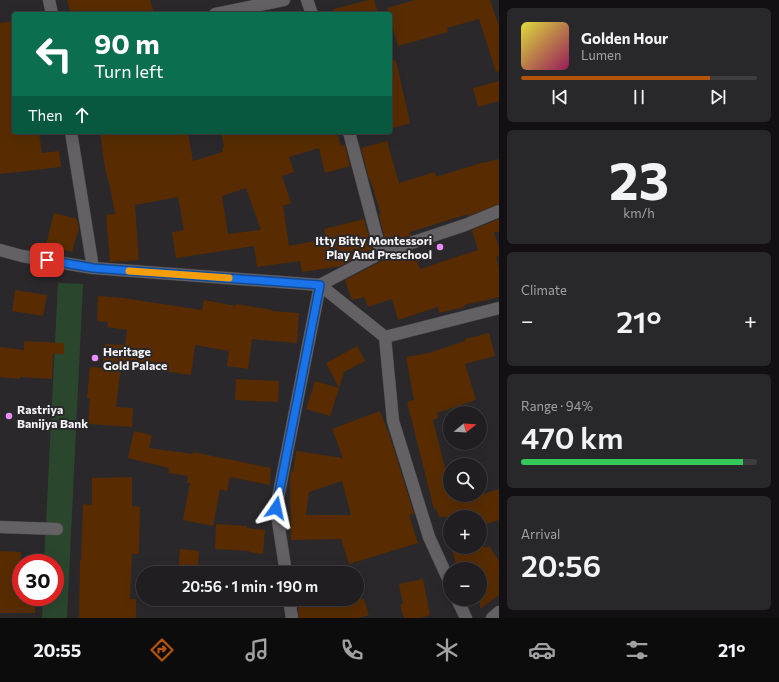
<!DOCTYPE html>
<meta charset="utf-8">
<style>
:root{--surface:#201e20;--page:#282729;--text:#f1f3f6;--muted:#a2a2a5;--line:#3d3c3e;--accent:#b45309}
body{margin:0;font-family:Commissioner,sans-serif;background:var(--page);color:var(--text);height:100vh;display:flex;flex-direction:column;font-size:15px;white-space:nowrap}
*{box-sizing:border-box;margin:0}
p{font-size:13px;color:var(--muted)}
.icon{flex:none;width:22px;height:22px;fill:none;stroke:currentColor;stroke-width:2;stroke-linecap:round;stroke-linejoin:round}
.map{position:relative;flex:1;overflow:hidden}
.side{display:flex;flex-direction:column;gap:8px;padding:8px;background:#121012;width:280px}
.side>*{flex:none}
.top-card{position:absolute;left:12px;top:12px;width:380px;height:122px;border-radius:4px;box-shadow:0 4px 16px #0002,0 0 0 1px var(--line);background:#0b6e4f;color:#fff;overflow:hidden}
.needle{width:26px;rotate:72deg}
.tools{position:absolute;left:443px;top:406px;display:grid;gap:8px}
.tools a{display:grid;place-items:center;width:44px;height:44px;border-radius:50%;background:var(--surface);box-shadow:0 4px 16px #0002,0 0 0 1px var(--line);font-size:20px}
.speed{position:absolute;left:12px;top:554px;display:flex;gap:8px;font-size:20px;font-weight:700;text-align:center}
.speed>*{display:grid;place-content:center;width:52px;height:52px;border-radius:50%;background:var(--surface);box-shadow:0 4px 16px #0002,0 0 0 1px var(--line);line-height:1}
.speed .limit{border:6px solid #d22;background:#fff;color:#111}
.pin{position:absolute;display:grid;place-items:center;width:34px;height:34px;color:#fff;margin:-17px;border-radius:8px;box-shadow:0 2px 6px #0006}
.me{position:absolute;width:44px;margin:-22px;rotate:11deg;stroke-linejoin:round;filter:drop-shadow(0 0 3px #0008)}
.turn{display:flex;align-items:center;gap:14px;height:84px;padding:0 16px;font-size:18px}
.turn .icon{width:52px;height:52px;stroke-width:2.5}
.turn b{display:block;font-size:28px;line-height:34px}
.then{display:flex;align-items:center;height:38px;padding:0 16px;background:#0003;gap:8px;font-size:15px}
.big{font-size:30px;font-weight:600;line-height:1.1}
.side .card{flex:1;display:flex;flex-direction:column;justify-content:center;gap:6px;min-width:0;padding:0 14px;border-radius:6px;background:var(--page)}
.side .dial{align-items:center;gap:0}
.dial b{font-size:52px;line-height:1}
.song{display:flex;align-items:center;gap:12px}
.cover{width:48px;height:48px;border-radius:6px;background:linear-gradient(135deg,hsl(60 70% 55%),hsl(330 70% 35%))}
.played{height:4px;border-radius:2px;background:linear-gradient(90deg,var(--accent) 80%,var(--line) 80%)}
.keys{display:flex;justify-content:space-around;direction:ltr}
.heat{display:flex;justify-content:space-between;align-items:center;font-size:22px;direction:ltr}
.charge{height:6px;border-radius:3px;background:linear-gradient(90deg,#34c759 94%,var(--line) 0)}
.trip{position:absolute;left:136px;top:566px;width:228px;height:40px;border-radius:20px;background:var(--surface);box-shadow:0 4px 16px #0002,0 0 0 1px var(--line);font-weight:600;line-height:40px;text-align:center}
.dock{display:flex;height:64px;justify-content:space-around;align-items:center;background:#0d0c0d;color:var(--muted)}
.dock .icon{width:28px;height:28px}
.dock .selected{color:var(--accent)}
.dock b{font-size:18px;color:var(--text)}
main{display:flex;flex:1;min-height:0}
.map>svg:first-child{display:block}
.green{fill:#2a472e}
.building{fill:#582c00;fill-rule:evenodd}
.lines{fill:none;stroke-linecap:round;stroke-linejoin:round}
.minor-casing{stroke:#484649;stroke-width:13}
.minor{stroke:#646165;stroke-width:12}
.route-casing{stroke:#114b97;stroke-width:10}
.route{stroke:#1a73e8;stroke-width:7}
.slow{stroke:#f59e0b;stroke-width:7}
.poi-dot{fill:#ea8dfd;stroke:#2a282b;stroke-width:1.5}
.labels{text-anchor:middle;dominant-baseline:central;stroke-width:4;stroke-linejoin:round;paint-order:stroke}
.poi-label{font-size:12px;font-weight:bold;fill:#f4f3f5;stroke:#2a282b;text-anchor:start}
</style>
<main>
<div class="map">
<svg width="499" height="618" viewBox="0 0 499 618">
<rect width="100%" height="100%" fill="#2a282b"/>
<path class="green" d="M58 283 83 284 67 618H42L43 597H55V563H44Z"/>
<path class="building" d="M67 0H150L154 14H71Z
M369 0H374L378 14H334V9Z
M415 0H490L499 26V71L496 72 479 19 447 28 448 32 398 46 390 17V14H389L387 8Z
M14 21V132H39L42 153 59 151 61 167 0 174V23Z
M396 60 410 123 390 129V61Z
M499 81V101L478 107 473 88Z
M100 132H188L193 161 223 152 222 148 224 147 221 132H337L341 146 345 145 350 166 325 173 319 148 289 157 294 172 282 176 291 203 283 206 289 246 326 239 324 229 364 219 372 249 341 266 302 272 300 261 257 267 254 246 176 258 172 232 184 230 178 197 135 205 139 260 110 262 106 215 115 214 109 181 108 182 104 162ZM246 188 261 230 228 234 222 196Z
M387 141 399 183 435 172 436 177 484 162V163L499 159V204L468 216V214L410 232 411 235 386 243 379 215 381 214 370 179H369L361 148Z
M54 213 77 219 79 228 72 252 46 245Z
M499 219V232H494L499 248V256L496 257 499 268V297L464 305 465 307 439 313 438 307 398 320 392 299 368 307 364 297 352 300 345 280 384 260 413 250 420 269 478 250 472 230Z
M15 290 47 295 43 316 12 311Z
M98 296 123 298 202 310 204 300 236 306V304L272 310V311L299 313 297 343 252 339 248 369 227 366 229 351 195 345 191 375 121 365 116 407 133 408 132 427 88 424 90 399 87 398 90 367 102 368 105 344 125 345 127 330 107 327 108 322 97 321Z
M489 333 495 356 465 364 476 400 437 413 438 418 433 420 447 476 450 475V495H473L474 497 499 489V520L480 526V517H439L436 508 434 509 407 402 414 400 406 357 429 353 465 341V339Z
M24 341 64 343V354H53L52 379 20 377V379L0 377V347L24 350Z
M357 346 365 361 344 372 339 388 326 363Z
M236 379 279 381 278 402 235 400Z
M315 381 339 388 330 416 306 409Z
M380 411 391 440 414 514 409 515 418 543 349 564 341 539 291 540 290 478 291 472H293L296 451 343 458 332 429ZM342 481 351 515H306L309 492Z
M134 431 152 435 149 448 193 454V452L271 468 270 485 230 477 227 491 220 489 213 526 183 520 190 483H187L188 476 168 473 169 468 128 458Z
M132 477V506L140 507 139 554H132L130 599H136V618H79L80 560H81L83 504 92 505V478Z
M216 524 247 526V528L265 530 263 554 249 552V551L215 549Z
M451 547H490L492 551 499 561V595L480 609V569H458Z
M180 549 199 551 197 573H178Z
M0 551 21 552V597H35V613H0Z
M423 579 430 615 421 618H404L400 605 403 604 399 584Z
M297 599H364L369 615 358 618H299Z"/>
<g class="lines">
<g class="minor-casing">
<path id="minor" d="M49 0 52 14
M307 0 312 14
M215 14 284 0
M349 132 381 253
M0 250 22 256 93 268 71 132
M93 268 320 285 385 337 393 421 429 537 450 583
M385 337 499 308
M0 527 57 529
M286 573 276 508 320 285 381 253 465 225 499 211
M289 599 292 618
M457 599 466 618
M492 618 499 612"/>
</g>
<use href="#minor" class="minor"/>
</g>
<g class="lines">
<g class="route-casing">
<path id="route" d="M47 260 93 268 320 285 276 508"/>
</g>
<use href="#route" class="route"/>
<path class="slow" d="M129 271 229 278"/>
</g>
<g class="poi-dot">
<circle cx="440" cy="247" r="4"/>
<circle cx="95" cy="358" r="4"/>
<circle cx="9" cy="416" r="4"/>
</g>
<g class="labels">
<g class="poi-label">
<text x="432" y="240" text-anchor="end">Itty Bitty Montessori<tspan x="432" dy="14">Play And Preschool</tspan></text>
<text x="103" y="351">Heritage<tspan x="103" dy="14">Gold Palace</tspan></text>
<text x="17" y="409">Rastriya<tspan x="17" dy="14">Banijya Bank</tspan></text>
</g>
</g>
</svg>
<div class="tools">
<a><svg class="needle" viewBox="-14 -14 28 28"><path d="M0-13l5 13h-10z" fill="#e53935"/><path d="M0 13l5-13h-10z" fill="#a2a2a5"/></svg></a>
<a><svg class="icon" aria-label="search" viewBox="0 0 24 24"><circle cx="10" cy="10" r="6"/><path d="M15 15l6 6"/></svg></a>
<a>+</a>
<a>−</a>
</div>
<div class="speed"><div class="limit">30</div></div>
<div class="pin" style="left:47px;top:260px;background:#d93025"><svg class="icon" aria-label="arrive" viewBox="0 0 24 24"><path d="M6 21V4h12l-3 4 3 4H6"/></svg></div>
<svg class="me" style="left:276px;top:508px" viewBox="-20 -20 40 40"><path d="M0-17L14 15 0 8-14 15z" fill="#1a73e8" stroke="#fff" stroke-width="4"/></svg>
<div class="trip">20:56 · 1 min · 190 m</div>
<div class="top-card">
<div class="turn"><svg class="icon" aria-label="left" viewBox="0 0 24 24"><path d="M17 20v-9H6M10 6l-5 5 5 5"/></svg><div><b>90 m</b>Turn left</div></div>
<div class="then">Then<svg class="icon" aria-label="ahead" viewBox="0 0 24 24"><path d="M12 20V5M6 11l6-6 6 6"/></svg></div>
</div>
</div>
<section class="side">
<div class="card">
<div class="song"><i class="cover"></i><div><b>Golden Hour</b><p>Lumen</p></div></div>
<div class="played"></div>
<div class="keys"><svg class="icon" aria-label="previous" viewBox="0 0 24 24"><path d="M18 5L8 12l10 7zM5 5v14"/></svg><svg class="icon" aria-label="pause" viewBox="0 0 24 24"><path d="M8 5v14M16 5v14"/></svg><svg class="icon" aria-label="next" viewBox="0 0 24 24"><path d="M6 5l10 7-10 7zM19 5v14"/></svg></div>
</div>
<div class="card dial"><b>23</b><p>km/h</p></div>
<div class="card"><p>Climate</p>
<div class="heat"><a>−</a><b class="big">21°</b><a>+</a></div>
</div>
<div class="card"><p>Range · 94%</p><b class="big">470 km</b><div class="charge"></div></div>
<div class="card"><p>Arrival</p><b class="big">20:56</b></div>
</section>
</main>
<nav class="dock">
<b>20:55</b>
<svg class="icon selected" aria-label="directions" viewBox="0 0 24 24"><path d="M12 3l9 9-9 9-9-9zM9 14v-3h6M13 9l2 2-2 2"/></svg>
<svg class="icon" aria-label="music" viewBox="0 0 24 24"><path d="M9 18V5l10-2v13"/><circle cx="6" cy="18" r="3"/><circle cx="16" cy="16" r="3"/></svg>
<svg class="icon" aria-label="phone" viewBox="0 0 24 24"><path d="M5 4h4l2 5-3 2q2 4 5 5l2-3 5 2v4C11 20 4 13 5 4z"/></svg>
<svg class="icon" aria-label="climate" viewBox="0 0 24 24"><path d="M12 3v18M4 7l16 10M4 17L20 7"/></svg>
<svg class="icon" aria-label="car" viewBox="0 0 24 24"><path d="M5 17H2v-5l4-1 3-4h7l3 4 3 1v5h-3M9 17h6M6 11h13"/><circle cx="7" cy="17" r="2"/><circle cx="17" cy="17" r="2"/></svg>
<svg class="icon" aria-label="filters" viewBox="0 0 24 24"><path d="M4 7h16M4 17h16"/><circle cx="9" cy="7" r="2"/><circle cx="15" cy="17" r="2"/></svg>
<b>21°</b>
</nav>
